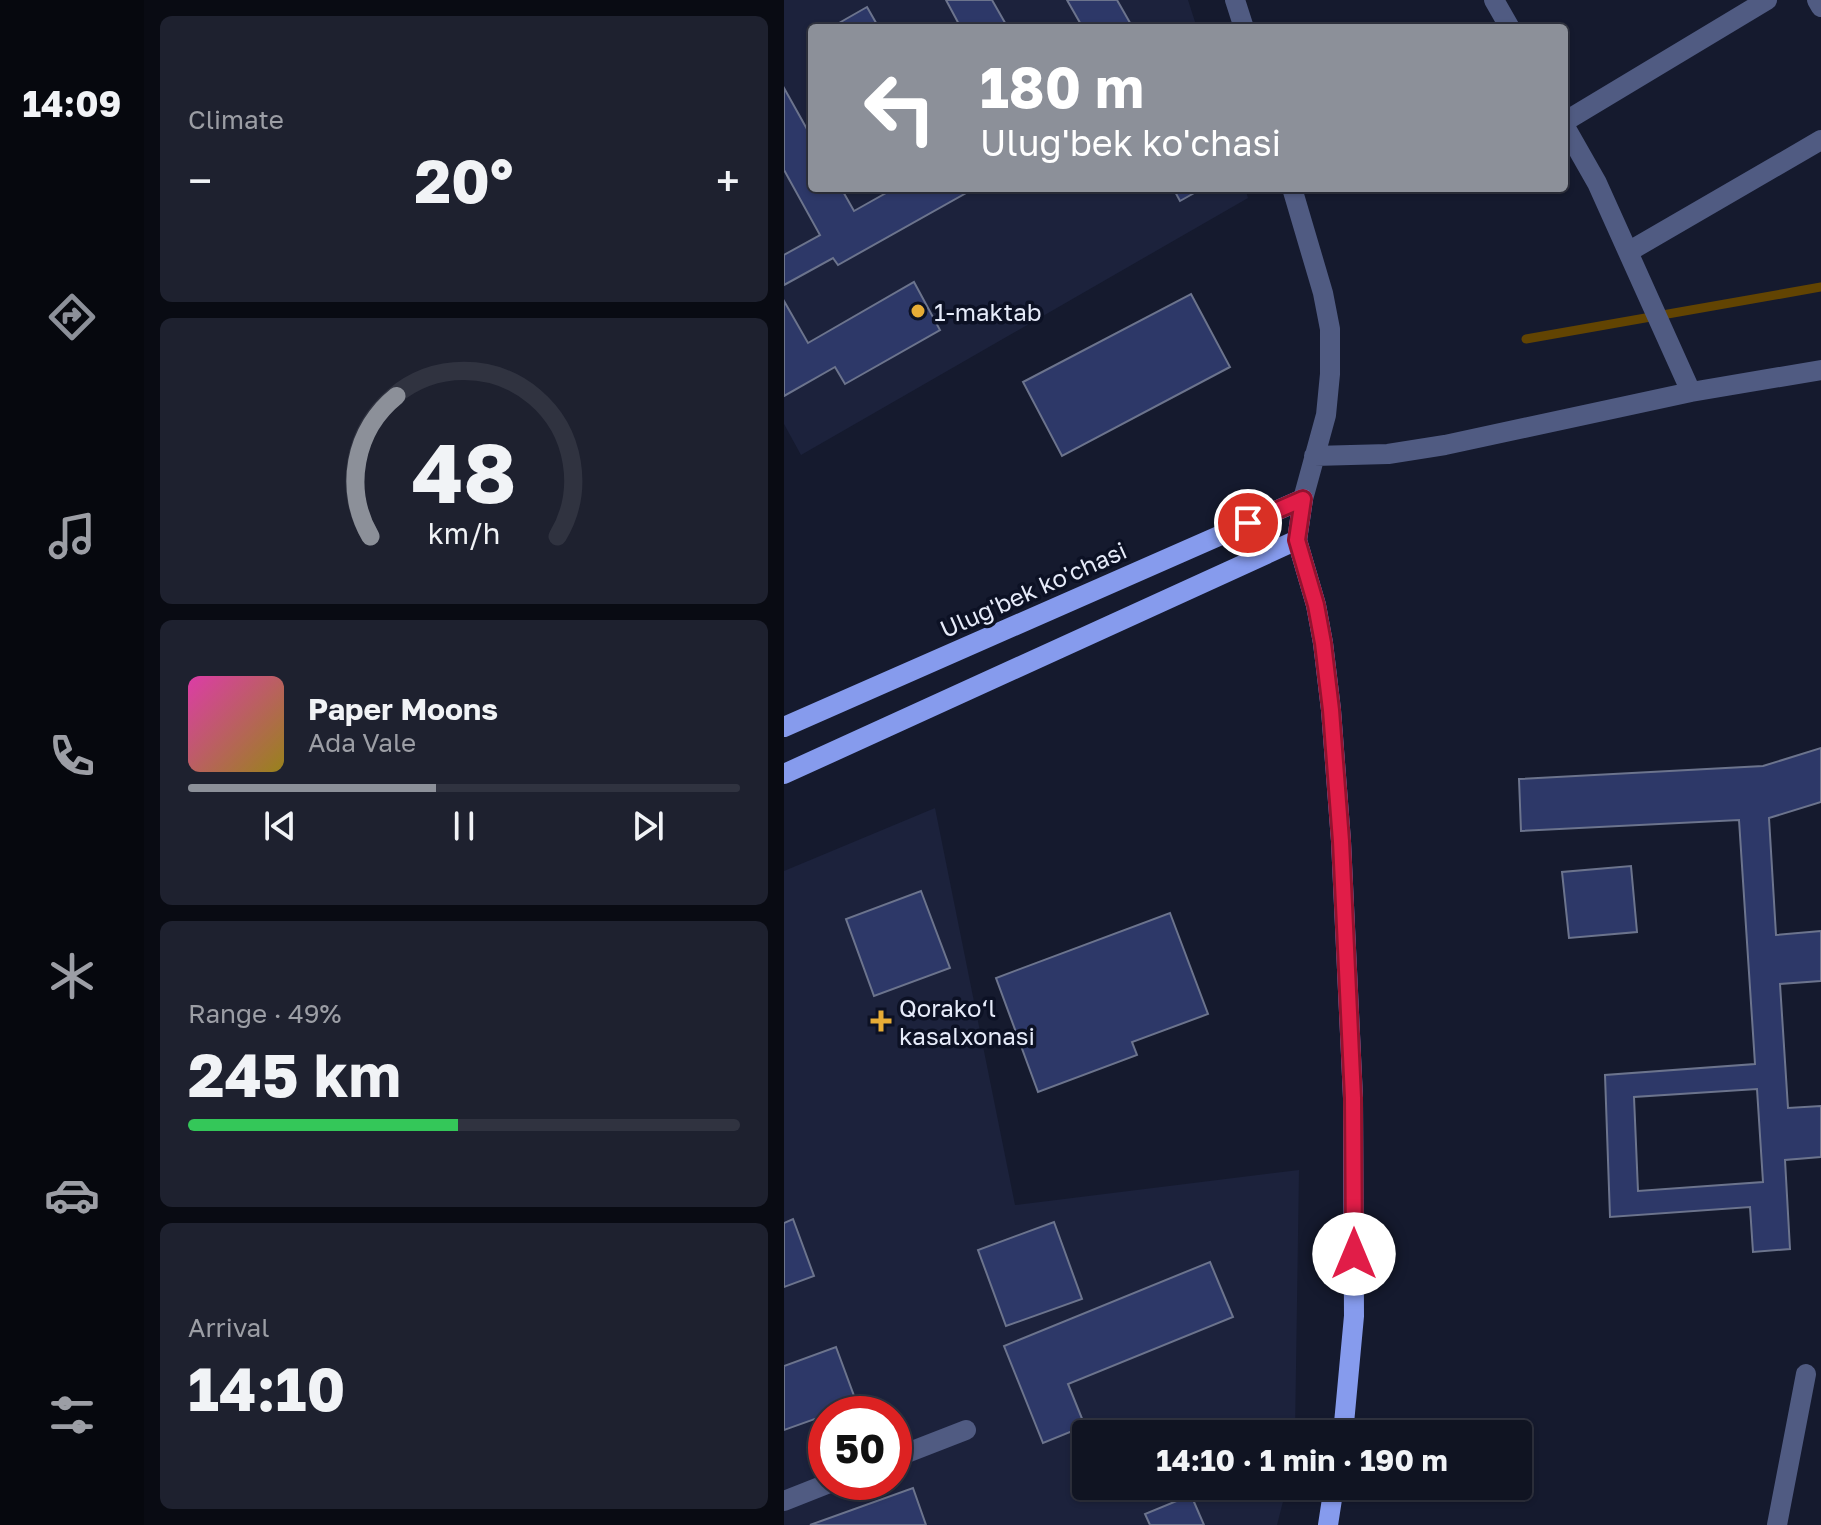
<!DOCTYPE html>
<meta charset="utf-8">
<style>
:root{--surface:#101422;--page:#1e212f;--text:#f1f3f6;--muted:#9c9ea5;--line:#303340;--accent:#8c9099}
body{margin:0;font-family:"Golos Text",sans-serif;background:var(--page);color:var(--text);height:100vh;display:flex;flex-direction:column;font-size:30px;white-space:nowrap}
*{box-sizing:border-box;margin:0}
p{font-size:26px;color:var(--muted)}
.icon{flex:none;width:44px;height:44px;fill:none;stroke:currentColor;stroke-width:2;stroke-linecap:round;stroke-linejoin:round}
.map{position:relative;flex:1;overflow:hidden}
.details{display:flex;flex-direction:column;gap:16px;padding:16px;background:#090b13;width:640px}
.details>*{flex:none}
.hud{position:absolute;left:24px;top:24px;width:760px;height:168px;border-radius:8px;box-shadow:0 2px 6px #0004,0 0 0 2px var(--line);background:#8c9099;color:#fff;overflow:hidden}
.speed{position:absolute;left:24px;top:1396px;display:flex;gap:16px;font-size:40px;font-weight:700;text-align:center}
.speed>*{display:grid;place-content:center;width:104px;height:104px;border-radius:50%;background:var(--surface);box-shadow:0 2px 6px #0004,0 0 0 2px var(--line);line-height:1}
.speed .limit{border:12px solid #d22;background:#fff;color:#111}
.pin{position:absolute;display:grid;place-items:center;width:68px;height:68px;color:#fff;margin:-34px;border:4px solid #fff;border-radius:50%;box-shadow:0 2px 8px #0007}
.me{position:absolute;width:88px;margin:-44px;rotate:0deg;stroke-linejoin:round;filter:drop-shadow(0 0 6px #0008)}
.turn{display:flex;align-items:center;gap:28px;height:168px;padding:0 40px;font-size:36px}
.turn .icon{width:104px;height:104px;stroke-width:2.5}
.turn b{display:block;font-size:56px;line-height:68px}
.big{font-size:60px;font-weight:700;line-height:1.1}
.details .card{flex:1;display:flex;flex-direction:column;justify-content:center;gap:12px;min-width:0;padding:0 28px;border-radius:12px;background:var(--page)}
.details .dial{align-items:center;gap:0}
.dial svg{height:208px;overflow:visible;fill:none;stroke:var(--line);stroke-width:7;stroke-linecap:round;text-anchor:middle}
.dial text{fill:var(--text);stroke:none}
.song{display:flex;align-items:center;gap:24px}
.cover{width:96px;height:96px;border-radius:12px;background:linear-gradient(135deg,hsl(320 70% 55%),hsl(50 70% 35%))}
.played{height:8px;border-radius:4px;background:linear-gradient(90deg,var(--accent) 45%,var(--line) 45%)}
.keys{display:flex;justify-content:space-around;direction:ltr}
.heat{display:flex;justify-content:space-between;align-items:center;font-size:44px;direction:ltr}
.charge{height:12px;border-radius:6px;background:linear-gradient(90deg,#34c759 49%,var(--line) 0)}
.trip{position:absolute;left:288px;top:1420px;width:460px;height:80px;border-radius:8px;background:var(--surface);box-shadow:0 2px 6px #0004,0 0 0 2px var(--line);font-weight:700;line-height:80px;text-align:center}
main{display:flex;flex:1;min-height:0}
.menu{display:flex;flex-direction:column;width:144px;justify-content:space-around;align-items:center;background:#06080e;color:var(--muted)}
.menu .icon{width:56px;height:56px}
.menu .current{color:var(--accent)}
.menu b{font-size:36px;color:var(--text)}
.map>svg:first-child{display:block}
.built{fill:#1c223c;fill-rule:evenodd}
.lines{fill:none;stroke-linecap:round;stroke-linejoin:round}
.stream{stroke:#624402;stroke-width:9}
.building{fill:#2d3868;stroke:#6c748d;stroke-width:2;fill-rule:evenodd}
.minor{stroke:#505b82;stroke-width:20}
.major{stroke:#869bed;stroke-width:20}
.route-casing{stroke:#92132f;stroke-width:20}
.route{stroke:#e11d48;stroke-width:14}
.poi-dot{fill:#e7ac36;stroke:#0c1124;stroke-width:3}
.labels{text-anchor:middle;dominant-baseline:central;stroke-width:7;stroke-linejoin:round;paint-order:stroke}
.poi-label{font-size:24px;fill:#e6ebf9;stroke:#0c1124;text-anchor:start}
.street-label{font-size:24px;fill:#e6ebf9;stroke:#0c1124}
</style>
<main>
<nav class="menu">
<b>14:09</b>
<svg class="icon current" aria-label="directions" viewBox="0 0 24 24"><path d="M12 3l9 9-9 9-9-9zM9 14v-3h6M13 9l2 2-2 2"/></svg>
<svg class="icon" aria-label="music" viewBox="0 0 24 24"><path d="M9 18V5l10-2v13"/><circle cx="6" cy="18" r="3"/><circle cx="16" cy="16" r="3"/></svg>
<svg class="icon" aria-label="phone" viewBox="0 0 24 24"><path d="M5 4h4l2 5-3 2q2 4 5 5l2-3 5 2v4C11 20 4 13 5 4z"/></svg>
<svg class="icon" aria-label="climate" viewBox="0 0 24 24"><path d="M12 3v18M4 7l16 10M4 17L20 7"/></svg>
<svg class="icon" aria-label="car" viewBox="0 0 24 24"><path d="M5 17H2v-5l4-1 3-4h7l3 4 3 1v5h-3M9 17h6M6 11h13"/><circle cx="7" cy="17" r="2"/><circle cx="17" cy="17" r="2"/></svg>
<svg class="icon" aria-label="filters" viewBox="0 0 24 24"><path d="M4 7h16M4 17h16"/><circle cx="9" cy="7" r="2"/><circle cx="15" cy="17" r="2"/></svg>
</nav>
<section class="details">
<div class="card"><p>Climate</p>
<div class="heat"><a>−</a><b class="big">20°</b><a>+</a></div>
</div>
<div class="card dial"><svg viewBox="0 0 100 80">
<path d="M14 69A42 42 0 1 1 86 69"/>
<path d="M14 69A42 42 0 0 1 24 15" stroke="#8c9099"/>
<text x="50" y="56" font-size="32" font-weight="700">48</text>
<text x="50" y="72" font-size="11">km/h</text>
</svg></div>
<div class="card">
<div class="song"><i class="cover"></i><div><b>Paper Moons</b><p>Ada Vale</p></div></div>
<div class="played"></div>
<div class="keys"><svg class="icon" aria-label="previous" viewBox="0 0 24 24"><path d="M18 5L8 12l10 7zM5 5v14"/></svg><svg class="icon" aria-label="pause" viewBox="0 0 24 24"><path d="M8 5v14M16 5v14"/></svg><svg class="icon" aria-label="next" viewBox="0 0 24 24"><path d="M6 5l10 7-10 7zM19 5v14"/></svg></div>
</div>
<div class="card"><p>Range · 49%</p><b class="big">245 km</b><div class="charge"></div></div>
<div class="card"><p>Arrival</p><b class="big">14:10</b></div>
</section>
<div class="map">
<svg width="1037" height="1525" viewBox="0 0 1037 1525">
<rect width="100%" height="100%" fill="#151a2e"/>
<path class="built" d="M0 0H404L413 28H28V188H461L464 198 17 455 0 424Z
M151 808 231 1205 515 1170 511 1434H302V1486H503L493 1525H0V871ZM42 1414H110V1482H42Z"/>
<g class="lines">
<path class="stream" d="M742 339 1037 287"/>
</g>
<path class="building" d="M162 0H208L224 28H177Z
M283 0H333L349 28H299Z
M83 7 95 28H48V27Z
M0 88 28 138V188H57L70 211 111 188H191L54 265 49 258 0 285V255L36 235 0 170Z
M389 188H419L396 201Z
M130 282 156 330 61 384 51 367 0 396V301L24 343Z
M407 294 446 367 278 456 239 382Z
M1037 748V802L985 818 992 935 1037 931V981L996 984 1004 1108 1037 1106V1157L1001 1160 1006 1249 969 1252 966 1207 826 1217 821 1075 971 1064 955 820 737 831 735 779 979 766ZM973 1089 979 1182 854 1191 850 1097Z
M847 866 853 932 785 938 778 872Z
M137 891 166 968 90 996 62 919Z
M386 913 424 1014 348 1042 353 1055 254 1092 212 978Z
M9 1219 30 1276 0 1287V1223Z
M270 1222 298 1299 222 1326 194 1250Z
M426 1262 449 1317 284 1384 301 1426 259 1443 220 1346Z
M52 1347 73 1404 0 1430V1366Z
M129 1488 142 1525H26Z
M407 1495 420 1525H366L361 1514Z"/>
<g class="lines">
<path class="minor" d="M451 0 460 28
M710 0 726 28
M1033 0 1037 7
M780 122 983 0
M780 125 813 183 907 392
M508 188 539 293 546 329V374L542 415 519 499
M844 252 1037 140
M530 456 604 454 661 445 907 392 1037 370
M110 1458 182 1430
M0 1501 48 1482
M993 1525 1022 1374"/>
<path class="major" d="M519 499 513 540 532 605 539 643 547 710 557 841 569 1098 570 1316 559 1434
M0 727 519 499
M0 774 513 540
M544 1525 550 1486"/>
</g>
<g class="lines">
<g class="route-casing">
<path id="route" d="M464 523 519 499 513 540 532 605 539 643 547 710 557 841 569 1098 570 1254"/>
</g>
<use href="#route" class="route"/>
</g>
<g class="poi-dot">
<circle cx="134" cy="311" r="8"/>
<path d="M93 1009h8v8h8v8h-8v8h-8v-8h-8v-8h8z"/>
</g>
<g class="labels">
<g class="poi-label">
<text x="150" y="311">1-maktab</text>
<text x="115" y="1007">Qorako‘l<tspan x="115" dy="28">kasalxonasi</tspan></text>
</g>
<g class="street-label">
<text transform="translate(249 589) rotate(-24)">Ulug'bek ko'chasi</text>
</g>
</g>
</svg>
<div class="speed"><div class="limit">50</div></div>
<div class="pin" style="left:464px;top:523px;background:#d93025"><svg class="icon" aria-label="arrive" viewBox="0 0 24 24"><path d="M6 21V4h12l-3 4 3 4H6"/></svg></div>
<svg class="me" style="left:570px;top:1254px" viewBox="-20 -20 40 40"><circle r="19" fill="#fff"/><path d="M0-13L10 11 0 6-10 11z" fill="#e11d48"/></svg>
<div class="trip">14:10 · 1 min · 190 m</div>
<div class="hud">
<div class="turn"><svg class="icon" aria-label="left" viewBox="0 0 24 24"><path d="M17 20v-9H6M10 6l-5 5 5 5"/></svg><div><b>180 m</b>Ulug'bek ko'chasi</div></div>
</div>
</div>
</main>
